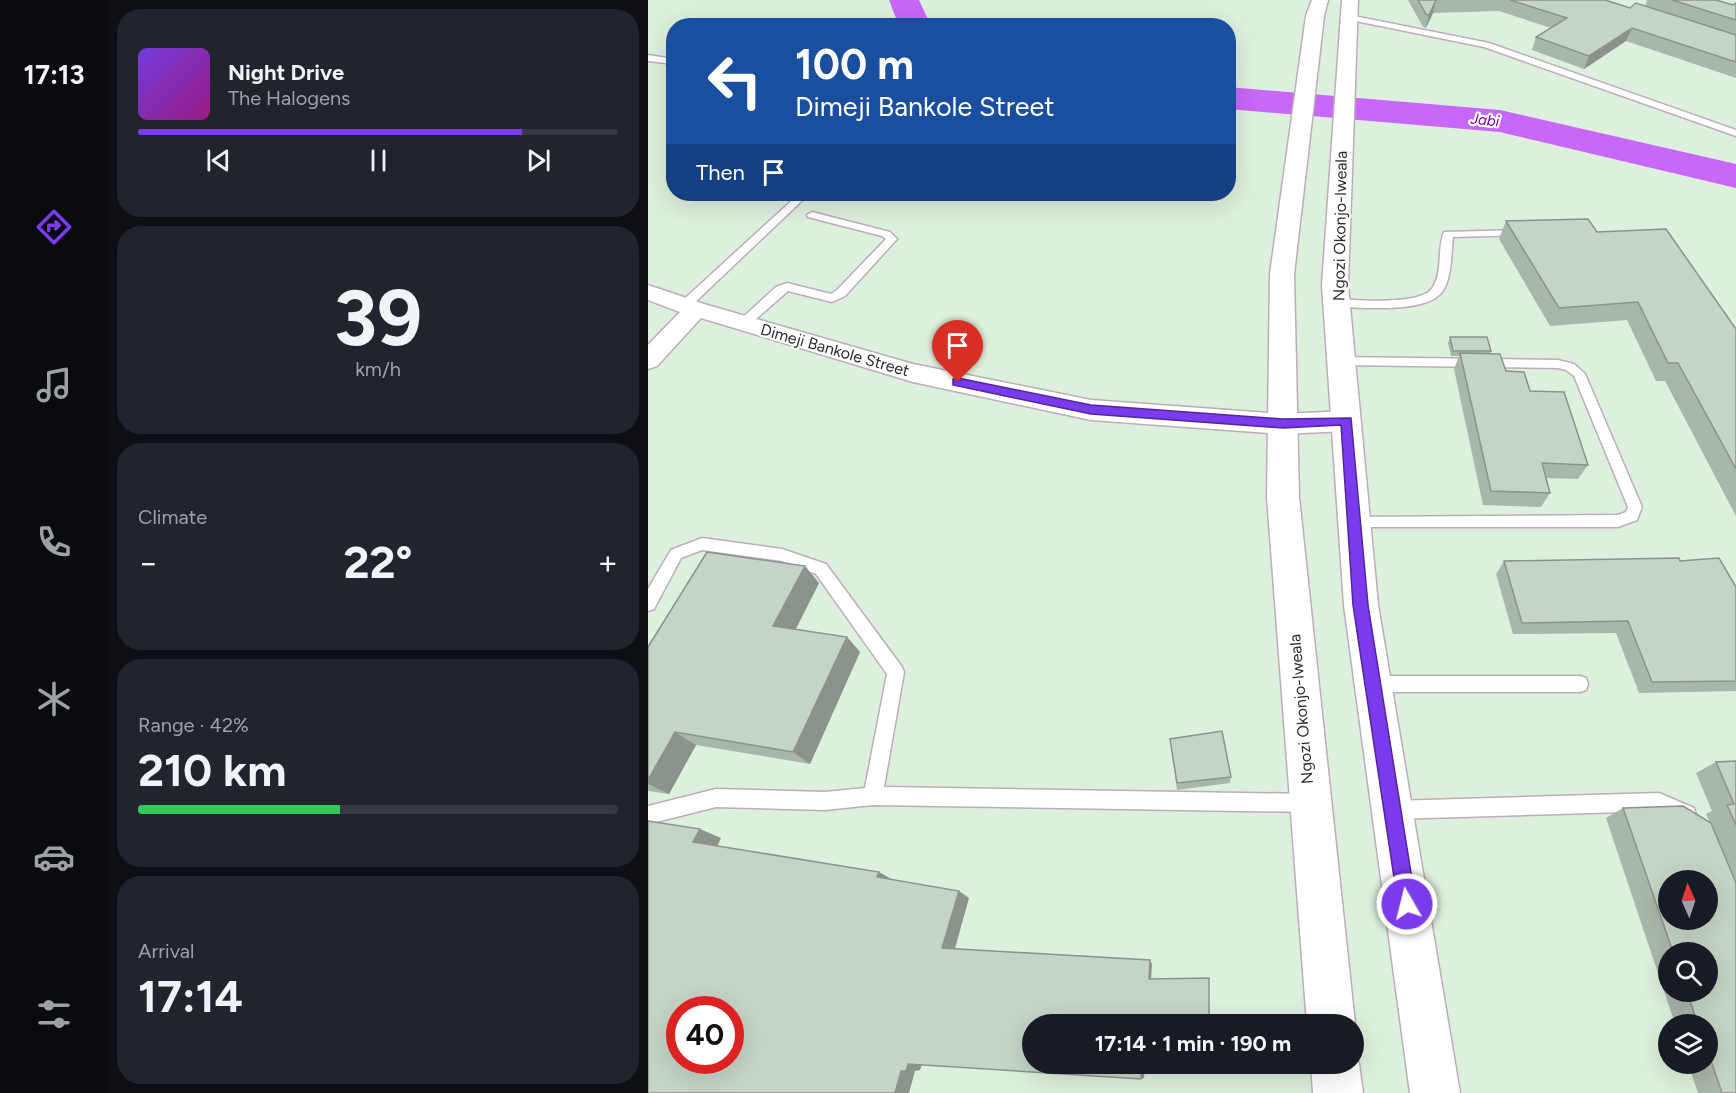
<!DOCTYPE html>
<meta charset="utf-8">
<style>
:root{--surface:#171b24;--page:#20242c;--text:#f1f3f6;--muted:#9ea1a6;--line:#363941;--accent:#7c3aed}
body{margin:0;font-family:Figtree,sans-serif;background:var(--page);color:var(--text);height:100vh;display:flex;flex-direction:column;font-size:22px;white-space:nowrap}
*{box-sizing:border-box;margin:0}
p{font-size:20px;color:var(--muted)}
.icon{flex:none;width:33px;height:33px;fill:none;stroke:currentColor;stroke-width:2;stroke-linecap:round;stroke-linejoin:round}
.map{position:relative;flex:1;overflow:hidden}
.sheet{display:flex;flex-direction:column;gap:9px;padding:9px;background:#0d0f14;width:540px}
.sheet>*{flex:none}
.banner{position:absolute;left:18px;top:18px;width:570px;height:183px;border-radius:24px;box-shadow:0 6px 24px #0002;background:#1a4fa0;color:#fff;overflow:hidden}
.needle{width:39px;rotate:357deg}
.tools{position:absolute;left:1010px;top:870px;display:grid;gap:12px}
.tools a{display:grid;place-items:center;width:60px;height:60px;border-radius:50%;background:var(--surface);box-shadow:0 6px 24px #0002;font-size:30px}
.speed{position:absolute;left:18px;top:996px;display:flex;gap:12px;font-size:30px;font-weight:700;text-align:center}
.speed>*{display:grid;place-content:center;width:78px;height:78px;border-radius:50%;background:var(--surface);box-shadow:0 6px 24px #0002;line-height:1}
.speed .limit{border:9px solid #d22;background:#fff;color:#111}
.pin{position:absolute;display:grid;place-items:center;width:51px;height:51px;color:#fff;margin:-62px -26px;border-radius:50% 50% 50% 0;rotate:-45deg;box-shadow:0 0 6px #0007}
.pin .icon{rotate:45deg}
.me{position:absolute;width:66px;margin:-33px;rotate:352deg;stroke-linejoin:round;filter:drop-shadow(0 0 4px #0008)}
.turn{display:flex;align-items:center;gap:21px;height:126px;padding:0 30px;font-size:27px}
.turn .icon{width:78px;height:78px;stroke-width:2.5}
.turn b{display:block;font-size:42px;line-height:51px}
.then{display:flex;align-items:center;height:57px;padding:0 30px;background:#0003;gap:12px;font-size:22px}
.big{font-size:45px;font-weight:700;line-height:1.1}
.sheet .card{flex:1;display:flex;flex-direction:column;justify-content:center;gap:9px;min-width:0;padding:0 21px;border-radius:24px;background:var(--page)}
.sheet .dial{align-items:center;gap:0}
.dial b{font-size:78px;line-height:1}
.song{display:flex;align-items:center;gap:18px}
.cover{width:72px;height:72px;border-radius:9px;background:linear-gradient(135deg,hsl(260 70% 55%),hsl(310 70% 35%))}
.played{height:6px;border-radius:3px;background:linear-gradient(90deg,var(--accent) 80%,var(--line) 80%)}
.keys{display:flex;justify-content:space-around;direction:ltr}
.heat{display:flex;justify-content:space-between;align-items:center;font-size:33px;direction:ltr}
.charge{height:9px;border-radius:4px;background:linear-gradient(90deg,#34c759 42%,var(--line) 0)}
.trip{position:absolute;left:374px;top:1014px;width:342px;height:60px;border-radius:30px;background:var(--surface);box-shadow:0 6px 24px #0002;font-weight:700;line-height:60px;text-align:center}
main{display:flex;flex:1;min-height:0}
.tabs{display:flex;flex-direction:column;width:108px;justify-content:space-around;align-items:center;background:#090b0e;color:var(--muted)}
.tabs .icon{width:42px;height:42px}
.tabs .current{color:var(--accent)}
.tabs b{font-size:27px;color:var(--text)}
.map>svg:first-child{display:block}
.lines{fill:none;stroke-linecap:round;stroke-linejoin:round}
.river{fill:#c867f9;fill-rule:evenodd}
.lane-casing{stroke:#bdadba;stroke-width:3}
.street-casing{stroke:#bdadba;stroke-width:3}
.secondary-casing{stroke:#bdadba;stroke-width:3}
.lane{fill:#fff;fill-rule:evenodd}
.street{fill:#fff;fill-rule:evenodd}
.secondary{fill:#fff;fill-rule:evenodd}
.wall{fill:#a9b6aa;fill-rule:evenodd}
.shaded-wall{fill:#8a948b}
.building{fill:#c5d4c6;stroke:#8a948b;stroke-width:1.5;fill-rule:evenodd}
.route{fill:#7c3aed;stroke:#51269a;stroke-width:1.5}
.labels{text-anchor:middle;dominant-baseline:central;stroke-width:4.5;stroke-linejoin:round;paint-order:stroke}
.far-water-label{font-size:15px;font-style:italic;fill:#7e02aa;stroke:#fff}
.street-label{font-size:16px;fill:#2c2c2c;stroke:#fff}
</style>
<main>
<nav class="tabs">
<b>17:13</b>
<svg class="icon current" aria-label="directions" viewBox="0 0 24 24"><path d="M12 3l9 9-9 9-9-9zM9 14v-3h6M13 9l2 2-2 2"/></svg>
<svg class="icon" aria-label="music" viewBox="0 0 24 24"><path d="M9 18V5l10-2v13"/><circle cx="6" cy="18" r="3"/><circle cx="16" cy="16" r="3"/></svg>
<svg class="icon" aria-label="phone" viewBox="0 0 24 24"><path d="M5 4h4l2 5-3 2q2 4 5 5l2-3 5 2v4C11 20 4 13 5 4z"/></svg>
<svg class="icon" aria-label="climate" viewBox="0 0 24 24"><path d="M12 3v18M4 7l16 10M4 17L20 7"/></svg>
<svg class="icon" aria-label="car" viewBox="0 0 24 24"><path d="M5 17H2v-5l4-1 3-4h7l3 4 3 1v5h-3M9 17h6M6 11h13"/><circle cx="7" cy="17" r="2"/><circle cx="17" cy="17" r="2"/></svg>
<svg class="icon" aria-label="filters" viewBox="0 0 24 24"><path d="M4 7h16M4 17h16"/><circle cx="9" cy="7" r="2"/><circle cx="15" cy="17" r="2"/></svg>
</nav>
<section class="sheet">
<div class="card">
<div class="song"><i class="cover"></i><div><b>Night Drive</b><p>The Halogens</p></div></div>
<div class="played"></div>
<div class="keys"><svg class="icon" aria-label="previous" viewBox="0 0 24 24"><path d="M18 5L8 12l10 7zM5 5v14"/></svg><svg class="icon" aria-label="pause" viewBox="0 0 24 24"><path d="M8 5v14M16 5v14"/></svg><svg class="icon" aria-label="next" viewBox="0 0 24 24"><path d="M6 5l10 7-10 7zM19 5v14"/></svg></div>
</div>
<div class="card dial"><b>39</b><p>km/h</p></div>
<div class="card"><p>Climate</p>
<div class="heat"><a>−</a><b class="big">22°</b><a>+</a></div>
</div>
<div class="card"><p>Range · 42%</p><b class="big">210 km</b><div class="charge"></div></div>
<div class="card"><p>Arrival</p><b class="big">17:14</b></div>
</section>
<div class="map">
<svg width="1088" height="1093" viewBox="0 0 1088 1093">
<rect width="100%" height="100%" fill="#ddefdd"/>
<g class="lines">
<path class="river" d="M241 0H271L283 26H251Z
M580 87 852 110 1088 164V188L852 132 580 109Z"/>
<g class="lane-casing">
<path id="lane" d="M701 15 841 43 1088 130V136L836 47 698 19 697 17Z
M0 55 26 59V64L0 61Z
M151 194H161L41 308H33V302Z
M164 212 242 232 249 239 197 296 184 302 140 291 100 326H92V320L128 287 139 283 183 294 189 290 238 239 234 236 160 217 159 215Z
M872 230 877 233 876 235 805 237C803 253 804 279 794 292 777 314 714 307 689 307L683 303 689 299C709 300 775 306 785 287 795 271 789 248 796 232Z
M693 357 910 360 926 364 937 374 994 507 989 520 970 527H701L699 523 701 519 706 517 970 515 978 512 980 507 926 376 918 370 910 368 693 365 687 361Z
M54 538 134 549 178 564 254 667 256 672 236 787 662 794 669 796 671 803 669 810 662 812 225 805 177 810 68 807 0 824V806L68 789 177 792 217 788 239 674 168 574 134 561 54 550 33 558 6 609 0 611V589L23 550Z
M725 676H932L938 678 940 684 938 690 932 692H725L719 690 717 684 719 678Z
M1011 793 1046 808 1048 815 1046 822 1039 824 1010 811 745 819 738 817 736 810 738 803 745 801Z"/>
</g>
<g class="street-casing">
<path id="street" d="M0 285 56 304 265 364 443 400 635 414 698 411 707 414 711 421 707 428 698 431 635 434 443 420 265 382 53 318 9 366 0 369V345L32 312 0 300Z"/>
</g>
<g class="secondary-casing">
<path id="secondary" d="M664 0H680L676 16 646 274 651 497 707 1024 705 1028V1024H659L619 497 622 274 658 16Z
M694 0H710L700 285 730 605 812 1093H762L696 605 674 285Z
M705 1049 711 1064 715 1093H665L663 1064H705Z"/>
</g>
<use href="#lane" class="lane"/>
<use href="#street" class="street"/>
<use href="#secondary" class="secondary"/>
</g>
<path class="wall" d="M760 0H957L982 8 997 6 999 0H1068L1085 5 1088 3V78L978 41 936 69 884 50 888 37 903 28 851 11 785 13 778 28 775 27Z
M858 221 949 232 1088 329V516L1017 381H1008L979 320 902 326 851 239Z
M802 337 843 351V353L858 371 882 391 940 465 930 479 898 478 902 493 893 507 835 505 806 369 811 356H803L800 343Z
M856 561H1032L1088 587V691L991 693 968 633 865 634 848 574Z
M171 583 148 629 199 637 212 652 162 764 48 745 21 794 0 791V647Z
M522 739 583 777 582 783 529 790Z
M1088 761V1093H1050L1040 1064H1059V1024H1027L958 818 975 808 1062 823 1058 814 1064 811 1048 773 1068 762ZM1020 952H1059V992H1020Z"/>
<path class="shaded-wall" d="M788 0 785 13 778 28 781 15Z
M984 28 978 41 936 69 941 56Z
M157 566 171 583 141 642 125 626Z
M199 637 212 652 162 764 145 752Z
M27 732 48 745 21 794 0 784V780Z
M52 829 73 838 67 851 45 842Z
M231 872 245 880 229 877Z
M311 891 321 898 306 952 294 948Z
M502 960 504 964 503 982 501 979Z
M260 1064H274L272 1070 267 1071 261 1093H247L253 1071Z
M494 1064H497L496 1078 493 1079Z"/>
<path class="building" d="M770 0H788L781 15 778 14Z
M862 0H957L982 8 988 3 1088 35V62L984 28 941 56 888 37 919 18Z
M1024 0H1068L1085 5 1088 3V20Z
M940 219 949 232 1018 229 1088 329V469L1030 363H1020L990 302 911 308 858 221Z
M802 337H839L843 351H805Z
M812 353 852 354 858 371 876 372 882 391 916 392 940 465 894 463 902 493 843 491Z
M59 552 157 566 125 626 199 637 145 752 27 732 0 780V647Z
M1031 558 1032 561 1071 558 1088 587V681L1004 682 980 621 874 623 856 561Z
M574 731 583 777 529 783 522 739Z
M1088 761V825L1079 805 1086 804 1068 762Z
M1035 806 1063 823 1088 883V1093H1074L1059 1049V1024H1050L1039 992H1059V952H1025L975 808ZM1020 880H1059V920H1020Z
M0 821 52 829 45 842 231 872 229 877 311 891 294 948 502 960 501 979 561 978V1024H384V1064H494L493 1079 260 1064 258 1071H253L247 1093H0ZM32 1010H82V1060H32Z"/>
<path class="route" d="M310 378 443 405 635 419 703 418 720 605 768 904 765 911 759 914 752 911 750 904 705 605 693 425 635 428 443 414 305 385V379Z"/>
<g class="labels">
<g class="far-water-label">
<text transform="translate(837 120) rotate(6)">Jabi</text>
</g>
<g class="street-label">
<text transform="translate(692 226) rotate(-89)">Ngozi Okonjo-Iweala</text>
<text transform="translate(187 350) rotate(16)">Dimeji Bankole Street</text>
<text transform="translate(653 709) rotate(-95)">Ngozi Okonjo-Iweala</text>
</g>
</g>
</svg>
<div class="tools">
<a><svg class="needle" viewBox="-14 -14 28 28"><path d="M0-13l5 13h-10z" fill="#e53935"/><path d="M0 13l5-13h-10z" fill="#9ea1a6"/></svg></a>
<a><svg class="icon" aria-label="search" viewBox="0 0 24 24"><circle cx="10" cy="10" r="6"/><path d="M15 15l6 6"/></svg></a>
<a><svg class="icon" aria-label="layers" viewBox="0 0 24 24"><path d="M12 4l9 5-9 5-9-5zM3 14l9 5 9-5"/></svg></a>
</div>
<div class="speed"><div class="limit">40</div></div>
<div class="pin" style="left:310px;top:382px;background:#d93025"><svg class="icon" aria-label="arrive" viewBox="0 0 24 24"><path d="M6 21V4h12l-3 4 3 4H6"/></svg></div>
<svg class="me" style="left:759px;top:904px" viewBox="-20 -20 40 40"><circle r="17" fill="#7c3aed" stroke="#fff" stroke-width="3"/><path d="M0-11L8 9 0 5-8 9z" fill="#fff"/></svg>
<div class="trip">17:14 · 1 min · 190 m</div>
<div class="banner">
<div class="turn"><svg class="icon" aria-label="left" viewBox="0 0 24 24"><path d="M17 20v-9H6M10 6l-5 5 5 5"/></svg><div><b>100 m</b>Dimeji Bankole Street</div></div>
<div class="then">Then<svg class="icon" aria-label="arrive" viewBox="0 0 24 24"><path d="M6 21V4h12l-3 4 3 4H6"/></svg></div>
</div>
</div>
</main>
